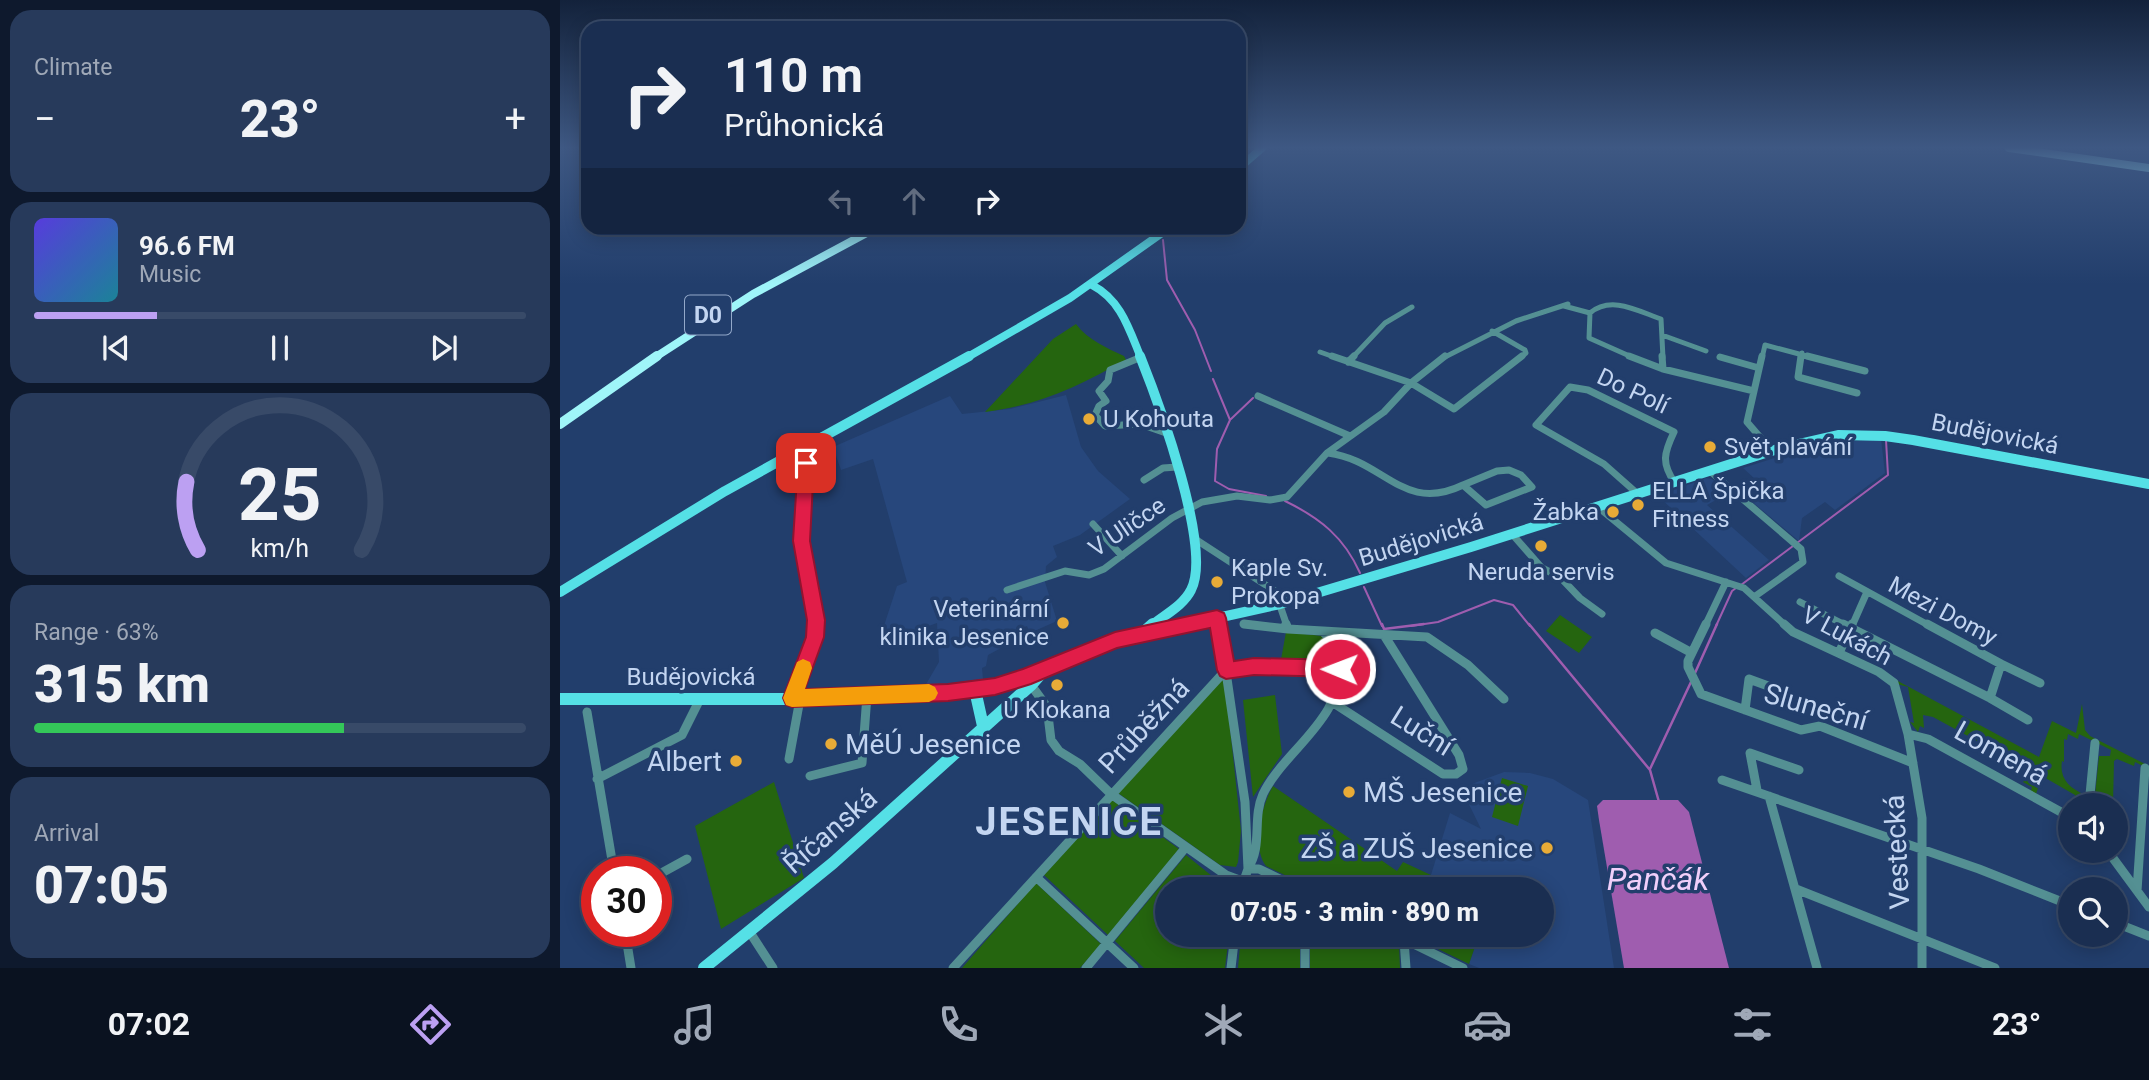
<!DOCTYPE html>
<meta charset="utf-8">
<style>
:root{--surface:#1a2e51;--page:#273a5b;--text:#f1f3f6;--muted:#9fa8b7;--line:#384a68;--accent:#bca0f2}
body{margin:0;font-family:Roboto,sans-serif;background:var(--page);color:var(--text);height:100vh;display:flex;flex-direction:column;font-size:26px;white-space:nowrap}
*{box-sizing:border-box;margin:0}
p{font-size:23px;color:var(--muted)}
.icon{flex:none;width:38px;height:38px;fill:none;stroke:currentColor;stroke-width:2;stroke-linecap:round;stroke-linejoin:round}
.map{position:relative;flex:1;overflow:hidden}
.panel{display:flex;flex-direction:column;gap:10px;padding:10px;background:#0e192d;width:560px}
.panel>*{flex:none}
.top-card{position:absolute;left:21px;top:21px;width:665px;height:214px;border-radius:21px;box-shadow:0 4px 18px #0003,0 0 0 2px var(--line);background:#1a2e51;color:var(--text);overflow:hidden}
.buttons{position:absolute;left:1498px;top:793px;display:grid;gap:14px}
.buttons a{display:grid;place-items:center;width:70px;height:70px;border-radius:50%;background:var(--surface);box-shadow:0 4px 18px #0003,0 0 0 2px var(--line);font-size:35px}
.speed{position:absolute;left:21px;top:856px;display:flex;gap:14px;font-size:35px;font-weight:700;text-align:center}
.speed>*{display:grid;place-content:center;width:91px;height:91px;border-radius:50%;background:var(--surface);box-shadow:0 4px 18px #0003,0 0 0 2px var(--line);line-height:1}
.speed .limit{border:10px solid #d22;background:#fff;color:#111}
.pin{position:absolute;display:grid;place-items:center;width:60px;height:60px;color:#fff;margin:-30px;border-radius:14px;box-shadow:0 4px 10px #0006}
.me{position:absolute;width:77px;margin:-38px;rotate:271deg;stroke-linejoin:round;filter:drop-shadow(0 0 5px #0008)}
.turn{display:flex;align-items:center;gap:24px;height:147px;padding:0 28px;font-size:32px}
.turn .icon{width:91px;height:91px;stroke-width:2.5}
.turn b{display:block;font-size:49px;line-height:60px}
.lanes{display:flex;align-items:center;height:66px;padding:0 28px;background:#0003;justify-content:center;gap:35px;direction:ltr}
.lanes .off{opacity:.35}
.big{font-size:52px;font-weight:800;line-height:1.1}
.panel .card{flex:1;display:flex;flex-direction:column;justify-content:center;gap:10px;min-width:0;padding:0 24px;border-radius:21px;background:var(--page)}
.panel .dial{align-items:center;gap:0}
.dial svg{height:182px;overflow:visible;fill:none;stroke:var(--line);stroke-width:7;stroke-linecap:round;text-anchor:middle}
.dial text{fill:var(--text);stroke:none}
.song{display:flex;align-items:center;gap:21px}
.cover{width:84px;height:84px;border-radius:10px;background:linear-gradient(135deg,hsl(250 70% 55%),hsl(190 70% 35%))}
.played{height:7px;border-radius:4px;background:linear-gradient(90deg,var(--accent) 25%,var(--line) 25%)}
.keys{display:flex;justify-content:space-around;direction:ltr}
.heat{display:flex;justify-content:space-between;align-items:center;font-size:38px;direction:ltr}
.charge{height:10px;border-radius:5px;background:linear-gradient(90deg,#34c759 63%,var(--line) 0)}
.trip{position:absolute;left:595px;top:877px;width:399px;height:70px;border-radius:35px;background:var(--surface);box-shadow:0 4px 18px #0003,0 0 0 2px var(--line);font-weight:800;line-height:70px;text-align:center}
.menu{display:flex;height:112px;justify-content:space-around;align-items:center;background:#0a1220;color:var(--muted)}
.menu .icon{width:49px;height:49px}
.menu .active{color:var(--accent)}
.menu b{font-size:32px;color:var(--text)}
main{display:flex;flex:1;min-height:0}
.map>svg:first-child{display:block}
.built{fill:#27477c}
.green{fill:#25650f}
.water{fill:#9f5daf}
.lines{fill:none;stroke-linecap:round;stroke-linejoin:round}
.stream-far1{stroke:#9f5daf;stroke-width:2}
.stream{stroke:#9f5daf;stroke-width:2.5}
.minor-far2{stroke:#549093;stroke-width:5}
.minor-far1{stroke:#549093;stroke-width:7}
.minor{stroke:#549093;stroke-width:9}
.major-far2{stroke:#55e0e6;stroke-width:8}
.major-far1{stroke:#55e0e6;stroke-width:10}
.major{stroke:#55e0e6;stroke-width:12}
.highway-far1{stroke:#9ff5f9;stroke-width:8}
.highway{stroke:#9ff5f9;stroke-width:10}
.route{fill:#e11d48;stroke:#92132f;stroke-width:2}
.slow{fill:#f59e0b}
.poi-dot{fill:#e8ab37;stroke:#223e6c;stroke-width:2.5}
.labels{text-anchor:middle;dominant-baseline:central;stroke-width:7;stroke-linejoin:round;paint-order:stroke}
.shield{fill:#223e6c;stroke:#93a8c9;stroke-width:2}
.shield-label{font-size:23px;font-weight:bold;fill:#c3d5f1}
.street-label{font-size:24px;fill:#c3d5f1;stroke:#223e6c}
.poi-label{font-size:24px;fill:#c3d5f1;stroke:#223e6c;text-anchor:start}
.near-street-label{font-size:28px;fill:#c3d5f1;stroke:#223e6c}
.near-poi-label{font-size:28px;fill:#c3d5f1;stroke:#223e6c;text-anchor:start}
.near-water-label{font-size:32px;font-style:italic;fill:#f1cffa;stroke:#223e6c}
.near-district-label{font-size:38px;font-weight:bold;letter-spacing:2px;fill:#c3d5f1;stroke:#223e6c}
</style>
<main>
<section class="panel">
<div class="card"><p>Climate</p>
<div class="heat"><a>−</a><b class="big">23°</b><a>+</a></div>
</div>
<div class="card">
<div class="song"><i class="cover"></i><div><b>96.6 FM</b><p>Music</p></div></div>
<div class="played"></div>
<div class="keys"><svg class="icon" aria-label="previous" viewBox="0 0 24 24"><path d="M18 5L8 12l10 7zM5 5v14"/></svg><svg class="icon" aria-label="pause" viewBox="0 0 24 24"><path d="M8 5v14M16 5v14"/></svg><svg class="icon" aria-label="next" viewBox="0 0 24 24"><path d="M6 5l10 7-10 7zM19 5v14"/></svg></div>
</div>
<div class="card dial"><svg viewBox="0 0 100 80">
<path d="M14 69A42 42 0 1 1 86 69"/>
<path d="M14 69A42 42 0 0 1 9 39" stroke="#bca0f2"/>
<text x="50" y="56" font-size="32" font-weight="700">25</text>
<text x="50" y="72" font-size="11">km/h</text>
</svg></div>
<div class="card"><p>Range · 63%</p><b class="big">315 km</b><div class="charge"></div></div>
<div class="card"><p>Arrival</p><b class="big">07:05</b></div>
</section>
<div class="map">
<svg width="1589" height="968" viewBox="0 0 1589 968">
<rect width="100%" height="100%" fill="#223e6c"/>
<path class="built" d="M506 395 521 447 538 471 570 499 520 535 493 546 497 557 486 566 485 582 497 621 470 633 467 626 450 632 452 642 428 655 426 666 422 668 423 679 365 686 379 662 377 623 318 644 337 586 347 582 313 459 281 470 273 447 390 396 402 414 450 409Z
M1321 439 1325 473 1275 510 1265 502 1242 518 1239 541 1190 500 1206 489 1183 468 1259 444Z
M1146 478 1152 479 1168 493 1147 505 1209 560 1186 578 1098 496Z
M944 772 970 773 993 779 1028 800 1054 968H919L909 964 919 935 982 934V889H901L871 875 890 813 921 829 901 788Z"/>
<path class="green" d="M516 324C528 340 547 348 564 356L566 360C518 386 481 405 425 412L493 339Z
M1000 615 1032 637 1019 653 986 631Z
M726 632 762 636 772 649 775 666 720 665Z
M661 680 665 681 681 831 678 862 676 867 660 865 558 793Z
M1336 680 1479 757 1492 721 1516 733 1522 704 1525 730 1530 736 1589 766V769L1575 762 1574 766 1557 759 1554 761 1553 804 1534 805 1539 756H1550L1551 750 1519 734 1518 739 1508 734 1507 740 1504 739V762L1502 761C1499 778 1509 788 1525 795V803L1515 800V795L1482 776 1476 794 1471 791 1472 787 1463 782 1471 773 1463 766 1373 717 1363 715 1364 728 1360 726 1358 732 1350 722 1354 723 1348 687 1337 684Z
M715 695 722 754 693 797 683 700Z
M942 778 968 786 958 826 932 817Z
M214 782 244 878 161 929 135 826Z
M713 786 837 871 843 862 901 889H754L706 866C691 846 702 805 713 786Z
M552 800 619 849 548 935 484 875Z
M626 855 668 889H607V934L669 935 665 968H584L555 941Z
M476 883 541 944 520 968H402Z
M681 935H740V968H678Z
M750 935H816L839 945 840 968H750Z
M849 935H919L909 964Z"/>
<path class="water" d="M1043 800H1118L1129 812 1169 968H1064L1039 820 1037 806Z"/>
<g class="lines">
<path class="stream-far1" d="M603 240 607 280 635 330 651 371
M653 379 670 420 657 449 655 481 669 489 706 496
M671 419 693 398
M725 501C760 518 784 537 800 573
M1237 543 1328 475 1326 440
M1181 585 1233 546
M804 587 822 626
M851 626 878 622 934 600 953 605 970 626
M1156 626 1172 591 1176 588"/>
<path class="stream" d="M822 624 824 629 864 624
M969 624 1090 770 1099 802
M1135 673 1157 624
M1090 769 1131 682"/>
<path class="minor-far2" d="M1004 306 1030 313
M1030 313 1029 338 1074 358
M1030 313C1051 295 1078 311 1101 319L1103 358
M932 331 965 350 966 353 960 358
M1102 335 1146 351
M760 352 777 358
M1160 357 1163 358
M792 358 825 323 852 307
M883 358 956 321 1008 304
M1202 358 1205 345 1254 358
M1241 358 1242 353"/>
<path class="minor-far1" d="M772 356 851 383 894 409 962 356
M1069 356 1103 369 1194 391
M1102 356 1103 369
M1202 356 1187 422 1212 451
M1241 356 1238 377 1297 393
M1247 356 1305 371
M1160 357 1199 368
M579 358 550 370 548 381 539 391 546 401 539 406 535 415 545 426 580 424 606 433
M788 362 794 356
M698 396 790 436
M768 453C824 460 843 514 903 485
M246 463 242 541 256 626
M949 470 961 475 972 487 926 505 903 485 937 471Z
M1150 471 1241 549 1243 562 1194 597
M584 480 603 468 617 467
M1079 495 1044 464 976 425 1010 387 1028 390 1114 432C1104 453 1101 463 1115 483
M1038 507 1106 563 1184 588 1226 626
M533 524 562 556
M952 534 982 568 1000 577 1020 598 1042 614
M635 539 715 591 727 626
M1279 576 1370 626
M447 590 505 571 529 575 544 569 612 518 642 502 677 496 710 500 727 497 767 453 824 412 851 383 885 356
M1240 602 1287 626
M658 618 659 626
M684 624 697 626
M1145 626 1166 582
M1292 626 1307 592"/>
<path class="minor" d="M659 624 685 802 688 869 681 889
M684 624 728 629
M726 624 728 629 867 637 908 665 944 699
M1146 624 1128 661V667L1141 694 1241 730 1260 726 1353 763
M1224 624 1233 632 1319 672 1334 683 1348 734 1362 818V968
M1283 624 1430 698 1441 664 1367 624
M1095 633 1132 653
M1279 653 1292 624
M1441 664 1480 683
M471 685 487 707 491 740 499 751 520 764 551 794 666 875 682 881
M232 698 255 637 256 624
M1430 698 1468 720
M772 702 883 774H896L903 769 899 755 824 635
M1185 710 1189 679 1219 690
M27 712 54 872
M1348 734 1368 739 1510 817
M229 759 240 699
M250 776 302 763 307 695
M37 779 122 735 140 699
M1162 780 1419 869 1510 905
M1197 790 1190 753 1239 770
M1209 796 1257 968
M1529 805 1535 743
M1547 850 1589 907
M688 868C703 846 692 818 703 794 724 750 787 717 778 661 776 650 773 641 764 633
M689 869H699L740 889
M96 876 127 859
M476 877 574 968
M1236 889 1435 968
M1577 891 1585 768
M1556 923 1589 936
M65 931 71 968
M189 931 213 968
M745 934V968
M833 934 903 968
M844 940 846 968
M393 968 666 670 694 667 780 669
M526 968 626 847
M671 968 675 934"/>
<path class="major-far2" d="M679 168 702 148
M532 285C561 300 569 329 581 358
M406 358 510 298 609 228"/>
<path class="major-far1" d="M580 356C598 401 653 549 631 590 623 606 604 615 591 626
M0 592 165 491 409 356
M621 626 720 604 911 547 1221 448 1278 435 1325 436 1353 440 1589 484"/>
<path class="major" d="M584 632 593 624
M415 690 423 726
M0 699H240L388 692 435 686 465 678 555 640 629 624
M144 968 273 863 471 685 485 669"/>
<path class="highway-far1" d="M1449 148 1589 168
M94 358 193 294 316 228"/>
<path class="highway" d="M0 424 97 356"/>
</g>
<linearGradient id="sky" x2="0" y2="1"><stop stop-color="#13223b"/><stop offset="0.52" stop-color="#3e5883"/><stop offset="1" stop-color="#3e5883" stop-opacity="0"/></linearGradient>
<rect width="1589" height="284" fill="url(#sky)"/>
<path class="route" d="M246 457 254 463 250 541 265 620 264 637 245 689 388 684 435 678 463 669 555 632 657 610 664 613 666 618 674 661 694 658 780 660 786 663 789 669 786 675 780 677 694 675 666 679 660 676 657 670 650 628 557 648 471 684 435 695 388 701 232 707 226 705 223 698 246 637 247 620 233 541 238 463Z"/>
<path class="slow" d="M243 659 250 662 252 668 245 689 369 684 375 687 378 693 375 699 369 702 232 707 226 705 223 698 237 662Z"/>
<g class="poi-dot">
<circle cx="529" cy="419" r="7"/>
<circle cx="1150" cy="447" r="7"/>
<circle cx="1078" cy="505" r="7"/>
<circle cx="1053" cy="512" r="7"/>
<circle cx="981" cy="546" r="7"/>
<circle cx="657" cy="582" r="7"/>
<circle cx="503" cy="623" r="7"/>
<circle cx="497" cy="685" r="7"/>
<circle cx="271" cy="744" r="7"/>
<circle cx="176" cy="761" r="7"/>
<circle cx="789" cy="792" r="7"/>
<circle cx="987" cy="848" r="7"/>
</g>
<g class="labels">
<rect class="shield" x="125" y="295.5" width="46" height="39" rx="5"/>
<g class="shield-label">
<text x="148" y="315">D0</text>
</g>
<g class="street-label">
<text transform="translate(1073 391) rotate(25)">Do Polí</text>
<text transform="translate(1435 434) rotate(11)">Budějovická</text>
<text transform="translate(567 527) rotate(-34)">V Uličce</text>
<text transform="translate(861 540) rotate(-17)">Budějovická</text>
<text transform="translate(1383 611) rotate(28)">Mezi Domy</text>
<text transform="translate(1287 636) rotate(28)">V Lukách</text>
<text x="131" y="677">Budějovická</text>
</g>
<g class="poi-label">
<text x="543" y="419">U Kohouta</text>
<text x="1164" y="447">Svět plavání</text>
<text x="1092" y="491">ELLA Špička<tspan x="1092" dy="28">Fitness</tspan></text>
<text x="1039" y="512" text-anchor="end">Žabka</text>
<text x="671" y="568">Kaple Sv.<tspan x="671" dy="28">Prokopa</tspan></text>
<text x="981" y="572" text-anchor="middle">Neruda servis</text>
<text x="489" y="609" text-anchor="end">Veterinární<tspan x="489" dy="28">klinika Jesenice</tspan></text>
<text x="497" y="710" text-anchor="middle">U Klokana</text>
</g>
<g class="near-street-label">
<text transform="translate(1256 707) rotate(16)">Sluneční</text>
<text transform="translate(584 726) rotate(-47)">Průběžná</text>
<text transform="translate(862 731) rotate(32)">Luční</text>
<text transform="translate(1441 753) rotate(29)">Lomená</text>
<text transform="translate(270 831) rotate(-41)">Říčanská</text>
<text transform="translate(1337 852) rotate(-93)">Vestecká</text>
</g>
<g class="near-poi-label">
<text x="285" y="744">MěÚ Jesenice</text>
<text x="162" y="761" text-anchor="end">Albert</text>
<text x="803" y="792">MŠ Jesenice</text>
<text x="973" y="848" text-anchor="end">ZŠ a ZUŠ Jesenice</text>
</g>
<g class="near-water-label">
<text x="1098" y="879">Pančák</text>
</g>
<g class="near-district-label">
<text x="509" y="822">JESENICE</text>
</g>
</g>
</svg>
<div class="buttons">
<a><svg class="icon" aria-label="sound" viewBox="0 0 24 24"><path d="M4 9h4l5-4v14l-5-4H4zM17 9q2 3 0 6"/></svg></a>
<a><svg class="icon" aria-label="search" viewBox="0 0 24 24"><circle cx="10" cy="10" r="6"/><path d="M15 15l6 6"/></svg></a>
</div>
<div class="speed"><div class="limit">30</div></div>
<div class="pin" style="left:246px;top:463px;background:#d93025"><svg class="icon" aria-label="arrive" viewBox="0 0 24 24"><path d="M6 21V4h12l-3 4 3 4H6"/></svg></div>
<svg class="me" style="left:780px;top:669px" viewBox="-20 -20 40 40"><circle r="17" fill="#e11d48" stroke="#fff" stroke-width="3"/><path d="M0-11L8 9 0 5-8 9z" fill="#fff"/></svg>
<div class="trip">07:05 · 3 min · 890 m</div>
<div class="top-card">
<div class="turn"><svg class="icon" aria-label="right" viewBox="0 0 24 24"><path d="M7 20v-9h11M14 6l5 5-5 5"/></svg><div><b>110 m</b>Průhonická</div></div>
<div class="lanes"><svg class="icon off" aria-label="left" viewBox="0 0 24 24"><path d="M17 20v-9H6M10 6l-5 5 5 5"/></svg><svg class="icon off" aria-label="ahead" viewBox="0 0 24 24"><path d="M12 20V5M6 11l6-6 6 6"/></svg><svg class="icon" aria-label="right" viewBox="0 0 24 24"><path d="M7 20v-9h11M14 6l5 5-5 5"/></svg></div>
</div>
</div>
</main>
<nav class="menu">
<b>07:02</b>
<svg class="icon active" aria-label="directions" viewBox="0 0 24 24"><path d="M12 3l9 9-9 9-9-9zM9 14v-3h6M13 9l2 2-2 2"/></svg>
<svg class="icon" aria-label="music" viewBox="0 0 24 24"><path d="M9 18V5l10-2v13"/><circle cx="6" cy="18" r="3"/><circle cx="16" cy="16" r="3"/></svg>
<svg class="icon" aria-label="phone" viewBox="0 0 24 24"><path d="M5 4h4l2 5-3 2q2 4 5 5l2-3 5 2v4C11 20 4 13 5 4z"/></svg>
<svg class="icon" aria-label="climate" viewBox="0 0 24 24"><path d="M12 3v18M4 7l16 10M4 17L20 7"/></svg>
<svg class="icon" aria-label="car" viewBox="0 0 24 24"><path d="M5 17H2v-5l4-1 3-4h7l3 4 3 1v5h-3M9 17h6M6 11h13"/><circle cx="7" cy="17" r="2"/><circle cx="17" cy="17" r="2"/></svg>
<svg class="icon" aria-label="filters" viewBox="0 0 24 24"><path d="M4 7h16M4 17h16"/><circle cx="9" cy="7" r="2"/><circle cx="15" cy="17" r="2"/></svg>
<b>23°</b>
</nav>
